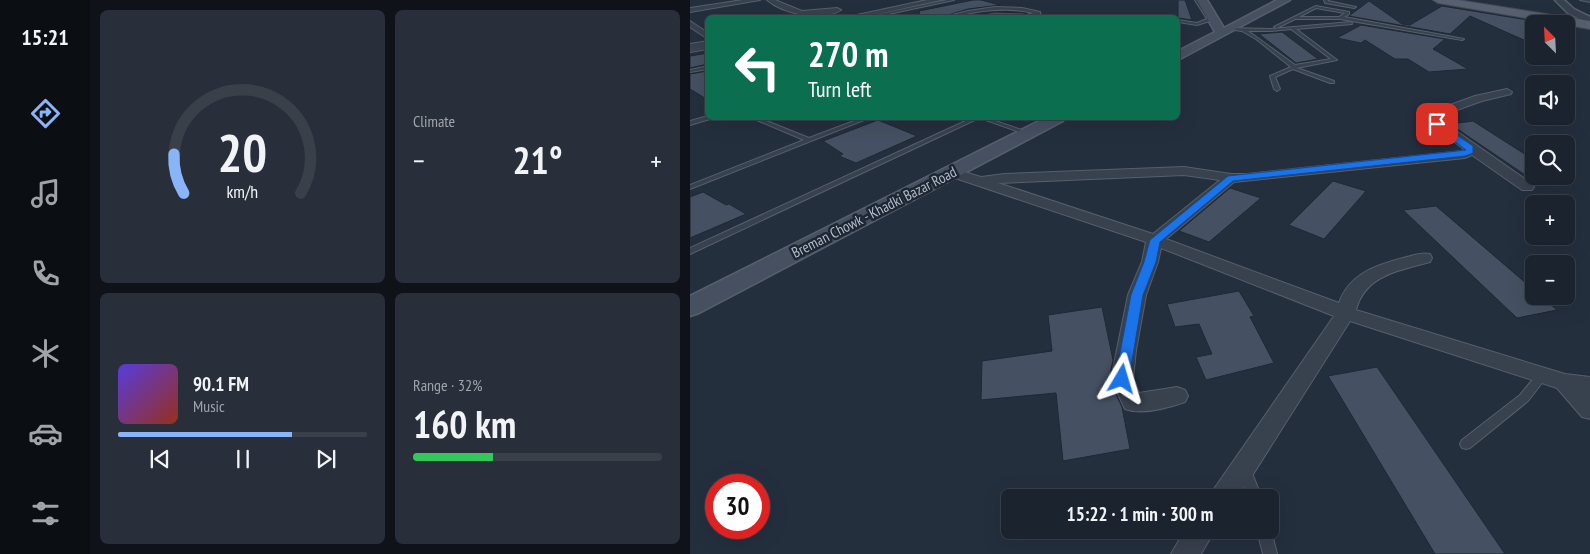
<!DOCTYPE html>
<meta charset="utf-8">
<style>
:root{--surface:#1b232e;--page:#282f3a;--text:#f1f3f6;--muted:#a0a4aa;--line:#39404a;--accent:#8ab4f8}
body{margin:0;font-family:"PT Sans Narrow",sans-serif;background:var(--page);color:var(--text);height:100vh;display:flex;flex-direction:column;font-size:19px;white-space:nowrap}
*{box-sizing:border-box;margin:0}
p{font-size:16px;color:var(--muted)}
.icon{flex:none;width:28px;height:28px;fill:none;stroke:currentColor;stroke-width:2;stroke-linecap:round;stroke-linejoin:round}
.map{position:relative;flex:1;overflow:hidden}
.side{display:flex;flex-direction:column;gap:10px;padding:10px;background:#0f1319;width:600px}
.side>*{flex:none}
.top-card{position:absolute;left:15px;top:15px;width:475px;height:105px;border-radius:8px;box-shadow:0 5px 20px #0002,0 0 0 1px var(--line);background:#0b6e4f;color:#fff;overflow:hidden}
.needle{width:32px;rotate:336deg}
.fabs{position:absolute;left:835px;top:15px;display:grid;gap:10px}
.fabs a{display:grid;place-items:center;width:50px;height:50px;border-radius:8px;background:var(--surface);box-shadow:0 5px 20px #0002,0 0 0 1px var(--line);font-size:25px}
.speed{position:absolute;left:15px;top:474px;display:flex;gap:10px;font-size:25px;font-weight:700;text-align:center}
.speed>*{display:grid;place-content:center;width:65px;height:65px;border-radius:50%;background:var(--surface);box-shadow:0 5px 20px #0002,0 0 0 1px var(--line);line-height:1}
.speed .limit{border:8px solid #d22;background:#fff;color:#111}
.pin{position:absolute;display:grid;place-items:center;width:42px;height:42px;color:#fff;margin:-21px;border-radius:10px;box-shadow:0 2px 8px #0006}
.me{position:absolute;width:55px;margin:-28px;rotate:7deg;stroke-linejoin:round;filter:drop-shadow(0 0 4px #0008)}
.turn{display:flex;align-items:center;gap:18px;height:105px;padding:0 20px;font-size:22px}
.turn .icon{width:65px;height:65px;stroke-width:2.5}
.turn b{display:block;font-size:35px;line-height:42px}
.big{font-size:38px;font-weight:800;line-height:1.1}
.side .card{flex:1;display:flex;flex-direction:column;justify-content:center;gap:8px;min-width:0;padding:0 18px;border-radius:8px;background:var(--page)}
.side .dial{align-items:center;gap:0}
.dial svg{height:130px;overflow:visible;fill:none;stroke:var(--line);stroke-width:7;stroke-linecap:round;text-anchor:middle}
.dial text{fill:var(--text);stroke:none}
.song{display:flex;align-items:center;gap:15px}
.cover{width:60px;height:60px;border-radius:8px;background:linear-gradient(135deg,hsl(250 70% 55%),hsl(10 70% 35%))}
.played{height:5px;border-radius:2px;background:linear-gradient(90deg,var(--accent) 70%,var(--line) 70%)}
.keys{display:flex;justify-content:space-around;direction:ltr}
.heat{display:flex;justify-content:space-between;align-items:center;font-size:28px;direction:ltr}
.charge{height:8px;border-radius:4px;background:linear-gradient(90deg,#34c759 32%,var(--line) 0)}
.side .tiles{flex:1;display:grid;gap:10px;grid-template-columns:repeat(2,1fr)}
.trip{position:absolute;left:311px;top:489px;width:278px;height:50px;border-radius:8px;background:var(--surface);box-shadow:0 5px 20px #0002,0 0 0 1px var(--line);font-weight:800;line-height:50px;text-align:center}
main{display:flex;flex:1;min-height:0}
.tabs{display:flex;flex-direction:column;width:90px;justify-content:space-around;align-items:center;background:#0b0e12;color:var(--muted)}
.tabs .icon{width:35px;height:35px}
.tabs .current{color:var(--accent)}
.tabs b{font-size:22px;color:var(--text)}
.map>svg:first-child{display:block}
.building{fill:#455162;stroke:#1f2835}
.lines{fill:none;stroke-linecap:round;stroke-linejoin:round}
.service-casing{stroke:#565f6c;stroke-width:2}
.minor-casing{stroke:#565f6c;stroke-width:2}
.tertiary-casing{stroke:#565f6c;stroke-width:3}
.secondary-casing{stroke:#565f6c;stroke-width:3}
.primary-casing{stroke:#414a57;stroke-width:2}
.service{fill:#38414e;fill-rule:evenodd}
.minor{fill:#38414e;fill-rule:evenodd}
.tertiary{fill:#38414e;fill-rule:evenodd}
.secondary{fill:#465061;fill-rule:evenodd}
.primary{fill:#56606e;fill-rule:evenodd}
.route{fill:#1a73e8;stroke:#114b97}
.labels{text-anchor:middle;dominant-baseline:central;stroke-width:5;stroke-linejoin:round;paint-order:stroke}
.street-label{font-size:15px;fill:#b4bcc9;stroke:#1d2633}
</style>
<main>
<nav class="tabs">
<b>15:21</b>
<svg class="icon current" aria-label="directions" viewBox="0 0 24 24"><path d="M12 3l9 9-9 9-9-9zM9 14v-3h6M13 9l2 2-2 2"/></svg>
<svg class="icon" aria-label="music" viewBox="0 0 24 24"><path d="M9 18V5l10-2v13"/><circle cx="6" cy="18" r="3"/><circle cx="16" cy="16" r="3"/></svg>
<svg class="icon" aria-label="phone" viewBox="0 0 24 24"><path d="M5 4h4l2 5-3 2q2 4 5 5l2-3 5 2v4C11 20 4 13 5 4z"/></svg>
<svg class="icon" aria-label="climate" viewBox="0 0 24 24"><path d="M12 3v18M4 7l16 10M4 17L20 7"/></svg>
<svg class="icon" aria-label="car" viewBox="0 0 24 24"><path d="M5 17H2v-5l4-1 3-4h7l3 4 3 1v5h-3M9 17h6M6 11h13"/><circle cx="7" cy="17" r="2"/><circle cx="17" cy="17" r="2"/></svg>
<svg class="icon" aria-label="filters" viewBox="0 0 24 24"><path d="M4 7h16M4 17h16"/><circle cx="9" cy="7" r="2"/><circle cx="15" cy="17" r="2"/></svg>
</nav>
<section class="side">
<div class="tiles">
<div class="card dial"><svg viewBox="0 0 100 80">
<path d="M14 69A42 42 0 1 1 86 69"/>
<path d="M14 69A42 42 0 0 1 8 45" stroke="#8ab4f8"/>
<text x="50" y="56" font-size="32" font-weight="700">20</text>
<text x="50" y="72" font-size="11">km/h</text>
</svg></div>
<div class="card"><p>Climate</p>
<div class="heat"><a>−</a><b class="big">21°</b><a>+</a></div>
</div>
<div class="card">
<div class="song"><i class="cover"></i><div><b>90.1 FM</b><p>Music</p></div></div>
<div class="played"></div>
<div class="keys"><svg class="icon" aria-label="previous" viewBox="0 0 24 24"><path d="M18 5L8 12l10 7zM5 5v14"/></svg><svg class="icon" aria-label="pause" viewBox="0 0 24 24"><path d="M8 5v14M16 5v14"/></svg><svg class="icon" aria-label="next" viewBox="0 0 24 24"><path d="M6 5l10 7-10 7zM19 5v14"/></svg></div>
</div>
<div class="card"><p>Range · 32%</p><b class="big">160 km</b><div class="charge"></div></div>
</div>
</section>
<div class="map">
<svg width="900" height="554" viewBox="0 0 900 554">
<rect width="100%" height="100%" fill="#242f3e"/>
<path class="building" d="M283 0H291L310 5 278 9 248 18H230L229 11Z
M488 0H495L502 20 488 18Z
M679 1 712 24 720 25 752 6 844 21V34L836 41 780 16 760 34 659 16Z
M305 12 336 13 326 18H269Z
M671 25 755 39 743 49 778 69 739 72 718 59H705L675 40 671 43 647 38Z
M592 32 628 59 606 63 569 34Z
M18 53V64L0 68V56Z
M18 71V100L0 89V74Z
M188 120 227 136 166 163 149 156 153 154 133 141Z
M783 121 844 160V181L760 124Z
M643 181 676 191 634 239 599 225Z
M540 188 571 198 519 242 489 231Z
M13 192 36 205 39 204 56 214 0 238V197Z
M746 206 844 290V296H851L867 310 827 318 713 210Z
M549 291 564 316 560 317 584 363 516 380 506 357 522 354 509 324 485 327 477 304Z
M412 307 423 360 419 380 432 407 440 449 373 461 366 393 291 400 292 361 362 351 358 315Z
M687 367 815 554H745L638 376Z"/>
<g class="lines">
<g class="service-casing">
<path id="service" d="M257 0H264L180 18H170Z
M505 0H509L520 21 507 25 488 22V20L507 23 517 19Z
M634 0H638V1L666 7 664 8 635 3Z
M626 6 659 12V14L654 17 774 39 772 40 650 19H605L587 28 584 27ZM626 8 655 13 649 17H609Z
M305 7 332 8 350 12V14L359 18C354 18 350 15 346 15 340 15 334 18 328 18L343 13C322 8 303 9 281 13 271 15 261 18 250 18L278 11Z
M661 22 662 24 606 29 647 60 607 68 644 81V83H640L603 69 585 77 590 89 587 91 584 89 580 76 601 67 566 39 552 31 537 29 539 28 581 29ZM601 29 641 59 605 65 558 31H581Z
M18 47V49L0 52V50Z
M18 66V69L0 72V70Z
M18 116 21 118 20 119 0 125V121Z
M62 118H69L119 138 172 118H179L0 189V185L114 140Z
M282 118H289L0 254V248Z
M290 118H297L340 133 335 134Z
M328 118H345C341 121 332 121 328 118Z
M853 371 857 372 858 375 838 401 780 448 776 449 772 448 770 444 772 440 830 395 849 372Z
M555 464 559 466 572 498H559L549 470 551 466Z
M580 528 581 530 587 554H573L567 530H580Z"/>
</g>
<g class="minor-casing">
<path id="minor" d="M53 0H70L0 12V8Z
M77 0H85L112 11 147 8 151 10C132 22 93 14 77 0Z
M237 0H251L170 18H153Z
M890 0H900V2Z
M0 21 18 33V39L0 27Z
M18 41V47L0 50V44Z
M817 89 822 92 821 94 792 101 750 116 749 119 842 184 844 187 842 190H832L782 155 775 158 544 182 476 239 649 303C659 274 686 265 713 258 722 256 731 252 740 254L742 258 740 262C710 270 675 275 666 310L875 374 900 377V419L892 417 867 388 660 321 548 498H520L524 489 644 316 471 248 468 262 456 295 446 350 443 379 449 393 487 387 495 390 498 396 495 402C478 408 451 415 435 409L421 379 438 295 452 262 456 242 256 175 254 172 261 168 291 177 315 174 494 167 541 174H557L772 151 774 149 743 126 737 119 741 112 785 96ZM494 175 530 180 463 234 308 183Z
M495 530H525L511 554H481Z"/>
</g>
<g class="tertiary-casing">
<path id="tertiary" d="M865 0H874L884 9 900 17V24L878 13Z"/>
</g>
<g class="secondary-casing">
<path id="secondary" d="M507 0H517L534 28 587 0H600L488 60V51L525 32Z
M355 118H375L373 121 9 313 0 316V296Z"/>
</g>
<g class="primary-casing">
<path id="primary" d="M743 0H768L900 21V29L748 3Z"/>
</g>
<use href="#service" class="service"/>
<use href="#minor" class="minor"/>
<use href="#tertiary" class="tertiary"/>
<use href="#secondary" class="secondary"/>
<use href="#primary" class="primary"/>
</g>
<path class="route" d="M744 123H749L783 146V153L775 156 543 181 470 242 466 262 453 295 439 379 437 383 432 384 427 383 425 379 441 295 454 262 460 240 538 176 776 150 744 126Z"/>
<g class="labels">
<g class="street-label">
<text transform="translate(184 212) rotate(-27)">Breman Chowk - Khadki Bazar Road</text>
</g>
</g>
</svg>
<div class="fabs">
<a><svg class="needle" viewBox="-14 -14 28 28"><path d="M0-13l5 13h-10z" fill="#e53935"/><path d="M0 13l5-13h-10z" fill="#a0a4aa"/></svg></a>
<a><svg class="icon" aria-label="sound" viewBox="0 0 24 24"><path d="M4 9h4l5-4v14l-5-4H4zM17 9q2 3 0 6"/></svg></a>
<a><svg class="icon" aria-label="search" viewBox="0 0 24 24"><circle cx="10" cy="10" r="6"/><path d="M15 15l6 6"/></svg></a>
<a>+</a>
<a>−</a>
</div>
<div class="speed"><div class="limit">30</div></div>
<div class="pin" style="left:747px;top:124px;background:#d93025"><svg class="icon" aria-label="arrive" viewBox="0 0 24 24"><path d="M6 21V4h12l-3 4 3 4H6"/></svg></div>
<svg class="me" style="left:432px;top:379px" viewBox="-20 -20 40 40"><path d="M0-17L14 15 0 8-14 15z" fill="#1a73e8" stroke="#fff" stroke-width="4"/></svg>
<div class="trip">15:22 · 1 min · 300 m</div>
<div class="top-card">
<div class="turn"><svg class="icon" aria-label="left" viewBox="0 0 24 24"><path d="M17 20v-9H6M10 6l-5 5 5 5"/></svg><div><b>270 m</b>Turn left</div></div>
</div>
</div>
</main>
